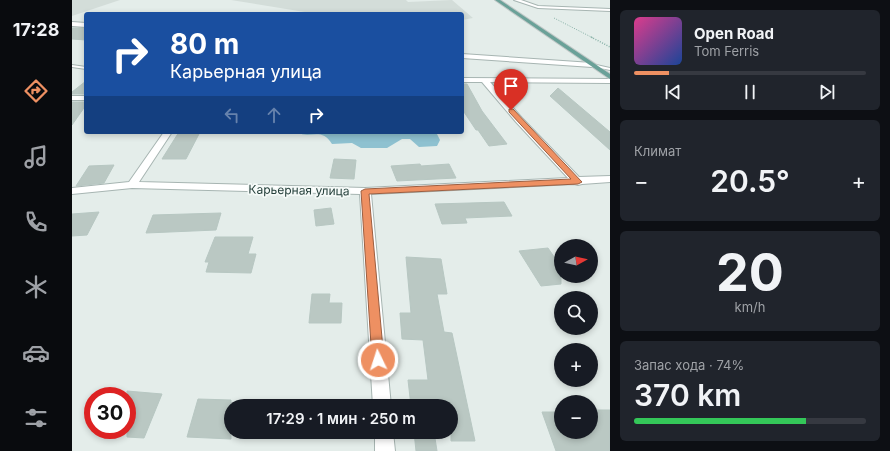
<!DOCTYPE html>
<html lang="ru">
<meta charset="utf-8">
<style>
:root{--surface:#171b24;--page:#20242c;--text:#f1f3f6;--muted:#9ea1a6;--line:#363941;--accent:#ee9062}
body{margin:0;font-family:Inter,sans-serif;background:var(--page);color:var(--text);height:100vh;display:flex;flex-direction:column;font-size:15px;white-space:nowrap}
*{box-sizing:border-box;margin:0}
p{font-size:13px;color:var(--muted)}
.icon{flex:none;width:22px;height:22px;fill:none;stroke:currentColor;stroke-width:2;stroke-linecap:round;stroke-linejoin:round}
.map{position:relative;flex:1;overflow:hidden}
.panel{display:flex;flex-direction:column;gap:10px;padding:10px;background:#0d0f14;width:280px}
.panel>*{flex:none}
.hud{position:absolute;left:12px;top:12px;width:380px;height:122px;border-radius:4px;box-shadow:0 2px 6px #0003;background:#1a4fa0;color:#fff;overflow:hidden}
.needle{width:26px;rotate:82deg}
.tools{position:absolute;left:482px;top:239px;display:grid;gap:8px}
.tools a{display:grid;place-items:center;width:44px;height:44px;border-radius:50%;background:var(--surface);box-shadow:0 2px 6px #0003;font-size:20px}
.speed{position:absolute;left:12px;top:387px;display:flex;gap:8px;font-size:20px;font-weight:700;text-align:center}
.speed>*{display:grid;place-content:center;width:52px;height:52px;border-radius:50%;background:var(--surface);box-shadow:0 2px 6px #0003;line-height:1}
.speed .limit{border:6px solid #d22;background:#fff;color:#111}
.pin{position:absolute;display:grid;place-items:center;width:34px;height:34px;color:#fff;margin:-41px -17px;border-radius:50% 50% 50% 0;rotate:-45deg;box-shadow:0 0 4px #0007}
.pin .icon{rotate:45deg}
.me{position:absolute;width:44px;margin:-22px;rotate:356deg;stroke-linejoin:round;filter:drop-shadow(0 0 3px #0008)}
.turn{display:flex;align-items:center;gap:14px;height:84px;padding:0 20px;font-size:18px}
.turn .icon{width:52px;height:52px;stroke-width:2.5}
.turn b{display:block;font-size:28px;line-height:34px}
.lanes{display:flex;align-items:center;height:38px;padding:0 20px;background:#0003;justify-content:center;gap:20px;direction:ltr}
.lanes .off{opacity:.35}
.big{font-size:30px;font-weight:600;line-height:1.1}
.panel .tile{flex:1;display:flex;flex-direction:column;justify-content:center;gap:6px;min-width:0;padding:0 14px;border-radius:6px;background:var(--page)}
.panel .dial{align-items:center;gap:0}
.dial b{font-size:52px;line-height:1}
.song{display:flex;align-items:center;gap:12px}
.cover{width:48px;height:48px;border-radius:6px;background:linear-gradient(135deg,hsl(330 70% 55%),hsl(220 70% 35%))}
.played{height:4px;border-radius:2px;background:linear-gradient(90deg,var(--accent) 15%,var(--line) 15%)}
.keys{display:flex;justify-content:space-around;direction:ltr}
.heat{display:flex;justify-content:space-between;align-items:center;font-size:22px;direction:ltr}
.charge{height:6px;border-radius:3px;background:linear-gradient(90deg,#34c759 74%,var(--line) 0)}
.trip{position:absolute;left:152px;top:399px;width:234px;height:40px;border-radius:20px;background:var(--surface);box-shadow:0 2px 6px #0003;font-weight:600;line-height:40px;text-align:center}
main{display:flex;flex:1;min-height:0}
.tab-bar{display:flex;flex-direction:column;width:72px;justify-content:space-around;align-items:center;background:#090b0e;color:var(--muted)}
.tab-bar .icon{width:28px;height:28px}
.tab-bar .selected{color:var(--accent)}
.tab-bar b{font-size:18px;color:var(--text)}
.map>svg:first-child{display:block}
.built{fill:#d3ddd9}
.water{fill:#8ec1d0}
.building{fill:#bac8c3;stroke:#b7c7c2}
.lines{fill:none;stroke-linecap:round;stroke-linejoin:round}
.lane-casing{stroke:#a7b5b2;stroke-width:2}
.street-casing{stroke:#a7b5b2;stroke-width:2}
.primary-casing{stroke:#c2c9c8;stroke-width:2}
.path-far1{stroke:#86b0a6;stroke-width:1;stroke-dasharray:1 1.5;stroke-linecap:butt}
.path{stroke:#86b0a6;stroke-width:1.5;stroke-dasharray:1 1.5;stroke-linecap:butt}
.lane{fill:#fff;fill-rule:evenodd}
.street{fill:#fff;fill-rule:evenodd}
.primary{fill:#6aa198;fill-rule:evenodd}
.route{fill:#ee9062;stroke:#9b5e40}
.labels{text-anchor:middle;dominant-baseline:central;stroke-width:3.5;stroke-linejoin:round;paint-order:stroke}
.street-label{font-size:12px;fill:#243f3a;stroke:#f5faf8}
</style>
<main>
<nav class="tab-bar">
<b>17:28</b>
<svg class="icon selected" aria-label="directions" viewBox="0 0 24 24"><path d="M12 3l9 9-9 9-9-9zM9 14v-3h6M13 9l2 2-2 2"/></svg>
<svg class="icon" aria-label="music" viewBox="0 0 24 24"><path d="M9 18V5l10-2v13"/><circle cx="6" cy="18" r="3"/><circle cx="16" cy="16" r="3"/></svg>
<svg class="icon" aria-label="phone" viewBox="0 0 24 24"><path d="M5 4h4l2 5-3 2q2 4 5 5l2-3 5 2v4C11 20 4 13 5 4z"/></svg>
<svg class="icon" aria-label="climate" viewBox="0 0 24 24"><path d="M12 3v18M4 7l16 10M4 17L20 7"/></svg>
<svg class="icon" aria-label="car" viewBox="0 0 24 24"><path d="M5 17H2v-5l4-1 3-4h7l3 4 3 1v5h-3M9 17h6M6 11h13"/><circle cx="7" cy="17" r="2"/><circle cx="17" cy="17" r="2"/></svg>
<svg class="icon" aria-label="filters" viewBox="0 0 24 24"><path d="M4 7h16M4 17h16"/><circle cx="9" cy="7" r="2"/><circle cx="15" cy="17" r="2"/></svg>
</nav>
<div class="map">
<svg width="538" height="451" viewBox="0 0 538 451">
<rect width="100%" height="100%" fill="#e4edea"/>
<path class="built" d="M0 0H48L0 16Z
M159 0H334L336 2 380 0 401 18 390 20V14H245Z"/>
<path class="water" d="M225 132H364L368 140 365 146 347 147 338 139H330L315 148H289L280 143 260 144C249 126 238 140 225 132Z"/>
<path class="building" d="M0 28H14V40L0 39Z
M14 81V94H0V92Z
M390 84H395L410 111 435 144 417 146 406 130H404L390 109Z
M486 88 538 132V150L478 96Z
M0 102H14V105L0 125Z
M107 132H128L114 159H90Z
M262 159 284 160 282 179 258 178Z
M348 164 349 166 377 164 384 178 325 181 319 166Z
M42 165 32 183 4 186 17 166Z
M432 202 440 216 393 218 395 223 370 224 363 204Z
M259 208 262 224 244 226 242 210Z
M27 212 15 235 0 236V214Z
M149 213 144 230 74 233 81 215Z
M143 237H181L176 254H184L179 273 134 272 137 262H133Z
M476 248 489 267V284L469 286 447 251Z
M334 257 369 259 375 294H365L372 332 380 333 403 441H379V406H339L336 380H356L351 340 330 339 328 313H339Z
M240 294H258L257 303H270L269 323H237Z
M55 391 90 394 72 438 55 437Z
M126 399 159 400V439L115 437Z
M519 410H538V451H484L470 412H489V432H519Z
M342 432H362L365 451H344Z"/>
<g class="lines">
<g class="lane-casing">
<path id="lane" d="M520 64 538 68V70L518 66V64Z
M0 65 14 67V69L0 67Z"/>
</g>
<g class="street-casing">
<path id="street" d="M442 0H449L466 6 538 9V11L466 8Z
M0 22 14 23V27L0 26Z
M390 54 520 63 523 65 520 67 390 58Z
M390 78 538 79V83L418 82 450 118 507 177 538 176V182L510 184 506 185 502 184 299 194 319 406H301L288 194 60 188 0 194V188L57 182 92 132H100L67 182 293 188 496 178 444 122 410 82H390Z
M0 96H14V100H0Z
M303 432H321L323 451H303Z"/>
</g>
<g class="primary-casing">
<path id="primary" d="M423 0H428L538 74V79Z"/>
</g>
<path class="path-far1" d="M482 18 521 38"/>
<path class="path" d="M519 37 538 47"/>
<use href="#lane" class="lane"/>
<use href="#street" class="street"/>
<use href="#primary" class="primary"/>
</g>
<path class="route" d="M437 109H441L510 182 506 184 297 194 312 360 310 364 306 366 302 364 300 360 289 191 293 189 499 179 437 112Z"/>
<g class="labels">
<g class="street-label">
<text transform="translate(227 190) rotate(1)">Карьерная улица</text>
</g>
</g>
</svg>
<div class="tools">
<a><svg class="needle" viewBox="-14 -14 28 28"><path d="M0-13l5 13h-10z" fill="#e53935"/><path d="M0 13l5-13h-10z" fill="#9ea1a6"/></svg></a>
<a><svg class="icon" aria-label="search" viewBox="0 0 24 24"><circle cx="10" cy="10" r="6"/><path d="M15 15l6 6"/></svg></a>
<a>+</a>
<a>−</a>
</div>
<div class="speed"><div class="limit">30</div></div>
<div class="pin" style="left:439px;top:110px;background:#d93025"><svg class="icon" aria-label="arrive" viewBox="0 0 24 24"><path d="M6 21V4h12l-3 4 3 4H6"/></svg></div>
<svg class="me" style="left:306px;top:360px" viewBox="-20 -20 40 40"><circle r="17" fill="#ee9062" stroke="#fff" stroke-width="3"/><path d="M0-11L8 9 0 5-8 9z" fill="#fff"/></svg>
<div class="trip">17:29 · 1 мин · 250 m</div>
<div class="hud">
<div class="turn"><svg class="icon" aria-label="right" viewBox="0 0 24 24"><path d="M7 20v-9h11M14 6l5 5-5 5"/></svg><div><b>80 m</b>Карьерная улица</div></div>
<div class="lanes"><svg class="icon off" aria-label="left" viewBox="0 0 24 24"><path d="M17 20v-9H6M10 6l-5 5 5 5"/></svg><svg class="icon off" aria-label="ahead" viewBox="0 0 24 24"><path d="M12 20V5M6 11l6-6 6 6"/></svg><svg class="icon" aria-label="right" viewBox="0 0 24 24"><path d="M7 20v-9h11M14 6l5 5-5 5"/></svg></div>
</div>
</div>
<section class="panel">
<div class="tile">
<div class="song"><i class="cover"></i><div><b>Open Road</b><p>Tom Ferris</p></div></div>
<div class="played"></div>
<div class="keys"><svg class="icon" aria-label="previous" viewBox="0 0 24 24"><path d="M18 5L8 12l10 7zM5 5v14"/></svg><svg class="icon" aria-label="pause" viewBox="0 0 24 24"><path d="M8 5v14M16 5v14"/></svg><svg class="icon" aria-label="next" viewBox="0 0 24 24"><path d="M6 5l10 7-10 7zM19 5v14"/></svg></div>
</div>
<div class="tile"><p>Климат</p>
<div class="heat"><a>−</a><b class="big">20.5°</b><a>+</a></div>
</div>
<div class="tile dial"><b>20</b><p>km/h</p></div>
<div class="tile"><p>Запас хода · 74%</p><b class="big">370 km</b><div class="charge"></div></div>
</section>
</main>
